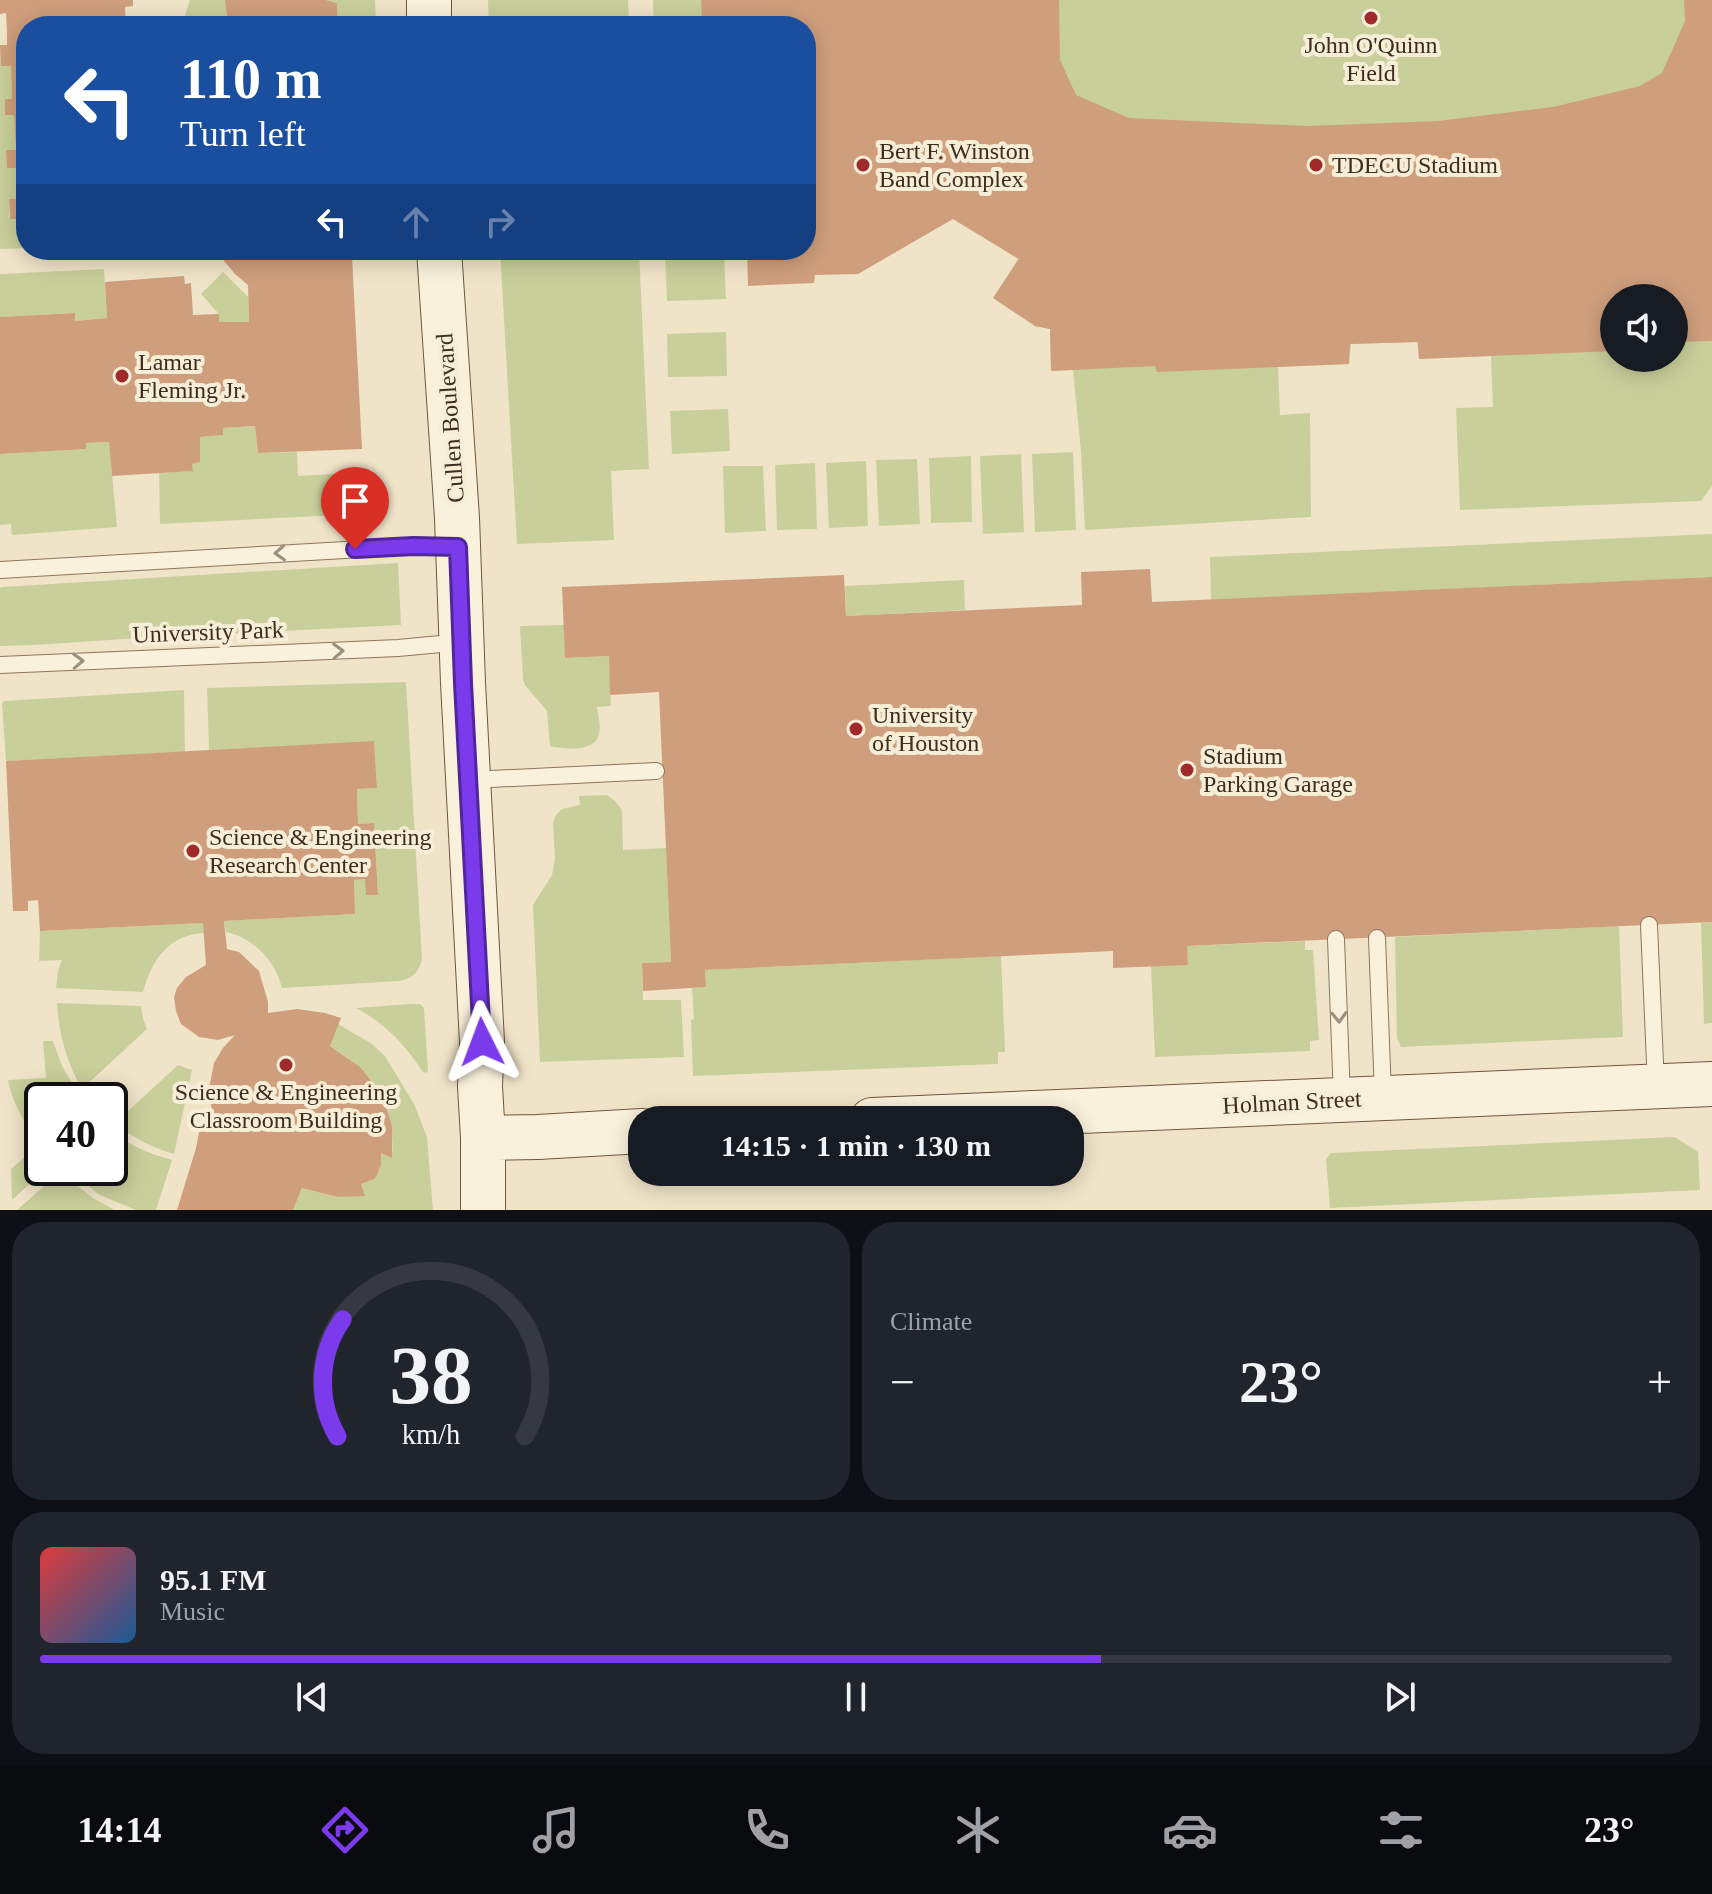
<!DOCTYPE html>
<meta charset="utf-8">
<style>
:root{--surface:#171b24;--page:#20242c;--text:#f1f3f6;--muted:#9ea1a6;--line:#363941;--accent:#7c3aed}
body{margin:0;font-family:"Times New Roman",serif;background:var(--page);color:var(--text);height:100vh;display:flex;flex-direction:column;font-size:30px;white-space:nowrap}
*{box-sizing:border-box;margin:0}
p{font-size:26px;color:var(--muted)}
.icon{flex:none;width:44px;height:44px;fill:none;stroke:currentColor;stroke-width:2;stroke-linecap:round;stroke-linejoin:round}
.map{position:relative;height:1210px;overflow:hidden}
.panel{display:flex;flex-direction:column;gap:12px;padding:12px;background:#0d0f14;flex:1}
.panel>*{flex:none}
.top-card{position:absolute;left:16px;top:16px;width:800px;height:244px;border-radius:32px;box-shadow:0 4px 20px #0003;background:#1a4fa0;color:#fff;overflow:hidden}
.fabs{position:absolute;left:1600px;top:284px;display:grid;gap:16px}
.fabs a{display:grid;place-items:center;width:88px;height:88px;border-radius:50%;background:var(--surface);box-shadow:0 4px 20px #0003;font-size:40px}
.speed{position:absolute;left:24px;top:1082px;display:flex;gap:16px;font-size:40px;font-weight:700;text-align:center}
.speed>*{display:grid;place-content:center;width:104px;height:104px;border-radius:50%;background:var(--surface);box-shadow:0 4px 20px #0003;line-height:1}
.speed .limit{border:4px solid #111;border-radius:12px;background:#fff;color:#111}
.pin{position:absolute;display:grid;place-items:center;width:68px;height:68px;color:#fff;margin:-82px -34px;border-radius:50% 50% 50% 0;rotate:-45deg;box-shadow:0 0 8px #0007}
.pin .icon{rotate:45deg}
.me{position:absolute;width:88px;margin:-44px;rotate:357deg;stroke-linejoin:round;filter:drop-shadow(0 0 6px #0008)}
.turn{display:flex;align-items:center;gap:28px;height:168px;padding:0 32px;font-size:36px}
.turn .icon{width:104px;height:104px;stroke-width:2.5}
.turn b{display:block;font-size:56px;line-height:68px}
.lanes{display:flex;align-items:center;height:76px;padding:0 32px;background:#0003;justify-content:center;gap:40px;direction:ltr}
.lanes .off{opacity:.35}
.big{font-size:60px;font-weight:600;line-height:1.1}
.panel .widget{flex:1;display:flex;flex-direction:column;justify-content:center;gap:12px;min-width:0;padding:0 28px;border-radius:32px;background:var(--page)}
.panel .dial{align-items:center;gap:0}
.dial svg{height:208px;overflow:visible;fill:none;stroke:var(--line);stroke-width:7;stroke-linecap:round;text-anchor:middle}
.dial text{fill:var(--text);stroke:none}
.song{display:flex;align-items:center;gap:24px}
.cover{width:96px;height:96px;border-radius:12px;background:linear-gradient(135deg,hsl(0 70% 55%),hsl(210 70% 35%))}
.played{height:8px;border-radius:4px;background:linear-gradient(90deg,var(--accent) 65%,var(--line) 65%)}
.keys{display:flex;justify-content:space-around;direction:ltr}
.heat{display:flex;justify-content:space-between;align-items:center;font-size:44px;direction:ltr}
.panel .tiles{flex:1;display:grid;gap:12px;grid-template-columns:1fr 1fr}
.widget:last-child{grid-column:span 2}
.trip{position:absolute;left:628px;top:1106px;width:456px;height:80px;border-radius:32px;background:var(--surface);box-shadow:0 4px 20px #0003;font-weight:600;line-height:80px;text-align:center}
.dock{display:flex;height:128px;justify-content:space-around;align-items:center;background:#090b0e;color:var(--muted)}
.dock .icon{width:56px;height:56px}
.dock .selected{color:var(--accent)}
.dock b{font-size:36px;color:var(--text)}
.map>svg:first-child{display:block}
.green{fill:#c9cf9b;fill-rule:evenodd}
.building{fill:#cf9f7d}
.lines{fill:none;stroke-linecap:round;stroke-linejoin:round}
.lane-casing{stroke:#8d765c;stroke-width:18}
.secondary-casing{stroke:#6f573f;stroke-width:46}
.lane{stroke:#faf1dc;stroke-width:16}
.secondary{stroke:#faf1dc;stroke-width:44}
.oneway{stroke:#9c907e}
.route-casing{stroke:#51269a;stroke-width:20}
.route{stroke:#7c3aed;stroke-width:14}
.poi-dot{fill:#9e2a2b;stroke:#f7eed8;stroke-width:3}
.labels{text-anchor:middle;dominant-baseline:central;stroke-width:8;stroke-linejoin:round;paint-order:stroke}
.poi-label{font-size:24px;fill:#3d2e20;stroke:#f7eed8;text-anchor:start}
.street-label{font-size:24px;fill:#3d2e20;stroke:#f7eed8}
</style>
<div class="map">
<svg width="1712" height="1210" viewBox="0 0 1712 1210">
<rect width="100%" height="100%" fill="#f0e4c8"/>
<path class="green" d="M190 0H225L227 19H184Z
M326 0H375L376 26H338L337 3Z
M488 0H628L629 26H489Z
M653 0H701L702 26H654Z
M882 0H1712V486L1701 501 1460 510 1456 408 1493 407 1491 356 1419 359 1417 342 1351 344 1349 364 1278 367 1280 415 1310 413 1311 517 1085 530 1081 452 1073 370 1051 371 1050 329 1035 326 993 298 1018 259 953 219 888 110ZM1614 298H1674V358H1614Z
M0 46 1 65 11 66 12 99H5V114L14 115 16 150H7L16 168 17 199H9V218L19 219V234H26V248L0 249Z
M500 250H639L649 469 611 471 614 540 517 544Z
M724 253 726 299 667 301 665 255Z
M104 269 107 318 75 321 74 313 0 317V274Z
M223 272 248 297 249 322H219V314L201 294Z
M726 332 727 376 668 377 667 334Z
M728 409 730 451 672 454 670 411Z
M255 426 258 453 297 452 298 476 368 472 384 485 379 513 160 524 159 473 193 471 192 464 200 462V437L223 435V428Z
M109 442 117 527 12 535 11 524 0 525V454L85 449 86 443Z
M1073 452 1076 530 1035 532 1032 454Z
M1021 454 1024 532 983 534 980 456Z
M971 456 972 522 931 523 929 458Z
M917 459 920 524 879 526 876 460Z
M866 461 868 526 829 528 826 463Z
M815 463 817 529 777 530 775 465Z
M723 466H763L766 531 725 533Z
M1712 534V577L1211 600 1210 557Z
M398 563 401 625 125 639 35 645 0 646V588L2 587Z
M964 580 965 610 846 616 845 586Z
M564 625 566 658 609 656 611 706 597 707C598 715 601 726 599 734 595 753 563 749 550 746L547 711 525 685 523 680 520 626Z
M406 682 422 960C418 973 413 978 400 981L282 988C275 961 254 938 226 932L224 921 355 914 354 880 365 879 378 894 374 823 358 824 357 789 377 788 374 742 209 750 207 688Z
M184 690 185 752 6 761 2 704 4 701Z
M607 795 615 801 622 810 623 850 666 848 671 962 642 963 643 1000H681L684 1057 540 1062 533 905 552 875 555 859 553 822 556 815 562 809 580 805 579 796Z
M1712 922V1023L1704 1024 1701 923Z
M203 923 204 933C168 935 152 960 143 992L56 988 58 970 62 960 39 961 40 931Z
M1619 926 1623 1037 1401 1047 1397 1038 1395 937Z
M1305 941V950H1313L1319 1040 1310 1041V1051L1155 1057 1151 966 1187 946Z
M1001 956 1005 1052H998V1064L693 1076 691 1020 694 1019 692 988 706 987 705 970Z
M57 1003 141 1006 143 1019 147 1029 82 1089C66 1061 59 1035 57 1003Z
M410 1004H420L424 1008 428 1071 426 1073 423 1072C405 1045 386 1024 356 1008Z
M338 1024 372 1044 385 1056 414 1104 427 1137 433 1210H293L302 1188 337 1197 364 1195 361 1184C379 1177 381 1171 381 1153L392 1157C396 1104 374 1073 330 1046Z
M43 1041H53L62 1066 78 1093 71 1100H42V1126L33 1134C22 1118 11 1099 8 1080L46 1078Z
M178 1065 192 1070 174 1154C152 1148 133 1137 114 1124Z
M110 1130C128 1145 150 1154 172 1160L156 1210H136L100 1195 65 1168H110Z
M1675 1137 1698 1152 1700 1190 1330 1208 1326 1159 1331 1153Z
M35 1148 42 1155V1168H47L12 1200 11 1169Z
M60 1172 93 1198 115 1210H17Z"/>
<path class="building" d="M0 0H133V6L125 7 126 26H26V234L19 235V219H10L9 199H17L16 168H7L6 150H16L14 115H5V99H12L11 66H1L0 45H7V34L6 13 0 14Z
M225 0H326L337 3 338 26H228Z
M701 0H1059L1060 60 1076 95 1129 118 1307 126 1438 121 1553 107 1640 86 1662 73 1685 21 1684 0H1712V341L1674 342V298H1614V351L1419 359 1418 342 1350 344 1349 364 1157 372 1155 366 1051 371 1050 329 1035 326 993 298 1019 259 953 219 858 274 815 275 814 283 748 286 747 250H806V26H702Z
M215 250H365L352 256 362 449 258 453 255 426 223 428V435L200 437V462L192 464 193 471 112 476 109 442 86 443V449L0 454V317L75 313V321L107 318 105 282 184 276 185 284 191 283 193 315 219 314V322H249L248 285 235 274Z
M1150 569 1152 602 1712 577V922L1187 946 1188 965 1113 968V951L705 970 706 987 643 991 642 963 671 962 659 692 610 695 609 656 565 658 562 587 844 575 846 616 1082 605 1081 572Z
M374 741 377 788 357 789 358 824 374 823 378 895H366L365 879 354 880 355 914 224 921 227 949 239 952 259 971 268 1002V1013L297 1009 325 1013 341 1018 330 1046 360 1067 382 1094 392 1126V1158L381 1153V1165L377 1175 374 1179 361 1184 365 1196 337 1197 302 1188 293 1210H177L196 1148 202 1118 213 1119 209 1089 214 1063 223 1048 235 1035 218 1040 199 1037 181 1024 176 1011 174 997 177 988 186 977 206 965 203 923 40 931 38 900 28 901V911H13L6 761Z"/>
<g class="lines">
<g class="lane-casing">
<path id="lane" d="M0 570 414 546 458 547
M0 665 398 648 462 642
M470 780 656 771
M1649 925 1656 1086
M1377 938 1383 1095
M1336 939 1342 1098"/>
</g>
<g class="secondary-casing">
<path id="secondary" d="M429 0V26
M439 250 457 518 463 683 482 1042 480 1086 483 1138V1210
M872 1120 1712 1084
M483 1138 538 1137 642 1131"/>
</g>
<use href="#lane" class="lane"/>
<use href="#secondary" class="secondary"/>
</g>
<defs><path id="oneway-chevron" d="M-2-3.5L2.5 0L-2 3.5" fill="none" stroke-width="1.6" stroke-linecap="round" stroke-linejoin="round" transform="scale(2)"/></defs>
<g class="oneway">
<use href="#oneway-chevron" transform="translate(280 553) rotate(177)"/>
<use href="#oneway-chevron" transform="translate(338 651) rotate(-2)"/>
<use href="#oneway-chevron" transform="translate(78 661) rotate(-2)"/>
<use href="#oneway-chevron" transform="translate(1339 1017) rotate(88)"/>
</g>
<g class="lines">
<g class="route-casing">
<path id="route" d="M355 549 414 546 458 547 463 683 482 1042"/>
</g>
<use href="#route" class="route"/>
</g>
<g class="poi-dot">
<circle cx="1371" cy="18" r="8"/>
<circle cx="863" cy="165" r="8"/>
<circle cx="1316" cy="165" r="8"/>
<circle cx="122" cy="376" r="8"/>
<circle cx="856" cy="729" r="8"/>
<circle cx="1187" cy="770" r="8"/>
<circle cx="193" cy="851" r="8"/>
<circle cx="286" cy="1065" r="8"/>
</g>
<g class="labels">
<g class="poi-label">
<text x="1371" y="45" text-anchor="middle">John O'Quinn<tspan x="1371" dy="28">Field</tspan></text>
<text x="879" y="151">Bert F. Winston<tspan x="879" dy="28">Band Complex</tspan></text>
<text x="1332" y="165">TDECU Stadium</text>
<text x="138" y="362">Lamar<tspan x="138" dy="28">Fleming Jr.</tspan></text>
<text x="872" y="715">University<tspan x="872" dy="28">of Houston</tspan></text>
<text x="1203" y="756">Stadium<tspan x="1203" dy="28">Parking Garage</tspan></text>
<text x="209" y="837">Science &amp; Engineering<tspan x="209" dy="28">Research Center</tspan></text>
<text x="286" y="1092" text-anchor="middle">Science &amp; Engineering<tspan x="286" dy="28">Classroom Building</tspan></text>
</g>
<g class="street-label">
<text transform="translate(450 418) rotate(-94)">Cullen Boulevard</text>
<text transform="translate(208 632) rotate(-2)">University Park</text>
<text transform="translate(1292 1102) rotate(-3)">Holman Street</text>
</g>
</g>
</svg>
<div class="fabs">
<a><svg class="icon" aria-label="sound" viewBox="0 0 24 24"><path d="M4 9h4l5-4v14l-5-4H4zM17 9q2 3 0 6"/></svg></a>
</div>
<div class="speed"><div class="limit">40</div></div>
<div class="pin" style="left:355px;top:549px;background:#d93025"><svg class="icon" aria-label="arrive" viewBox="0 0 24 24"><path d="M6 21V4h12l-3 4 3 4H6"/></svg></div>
<svg class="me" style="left:482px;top:1042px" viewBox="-20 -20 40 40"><path d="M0-17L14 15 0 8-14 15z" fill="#7c3aed" stroke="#fff" stroke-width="4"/></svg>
<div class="trip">14:15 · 1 min · 130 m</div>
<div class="top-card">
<div class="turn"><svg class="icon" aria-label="left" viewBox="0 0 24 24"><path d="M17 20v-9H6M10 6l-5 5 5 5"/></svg><div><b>110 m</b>Turn left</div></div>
<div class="lanes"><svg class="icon" aria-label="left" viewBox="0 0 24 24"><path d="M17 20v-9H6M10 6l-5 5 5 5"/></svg><svg class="icon off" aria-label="ahead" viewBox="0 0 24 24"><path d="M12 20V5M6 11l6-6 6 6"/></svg><svg class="icon off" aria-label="right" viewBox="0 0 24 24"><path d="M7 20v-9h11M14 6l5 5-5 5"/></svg></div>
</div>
</div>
<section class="panel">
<div class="tiles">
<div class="widget dial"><svg viewBox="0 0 100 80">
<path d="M14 69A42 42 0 1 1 86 69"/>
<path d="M14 69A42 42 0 0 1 16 24" stroke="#7c3aed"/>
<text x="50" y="56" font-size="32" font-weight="700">38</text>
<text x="50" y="72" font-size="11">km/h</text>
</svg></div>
<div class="widget"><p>Climate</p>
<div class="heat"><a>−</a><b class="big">23°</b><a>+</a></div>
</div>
<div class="widget">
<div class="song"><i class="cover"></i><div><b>95.1 FM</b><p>Music</p></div></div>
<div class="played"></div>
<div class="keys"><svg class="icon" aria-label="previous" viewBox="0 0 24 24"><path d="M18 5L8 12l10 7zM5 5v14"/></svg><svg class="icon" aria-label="pause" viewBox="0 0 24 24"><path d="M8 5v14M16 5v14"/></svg><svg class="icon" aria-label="next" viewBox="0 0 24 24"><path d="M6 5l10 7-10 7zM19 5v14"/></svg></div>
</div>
</div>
</section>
<nav class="dock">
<b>14:14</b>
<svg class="icon selected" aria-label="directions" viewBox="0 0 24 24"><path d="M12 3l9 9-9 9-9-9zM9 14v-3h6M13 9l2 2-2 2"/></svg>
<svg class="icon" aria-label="music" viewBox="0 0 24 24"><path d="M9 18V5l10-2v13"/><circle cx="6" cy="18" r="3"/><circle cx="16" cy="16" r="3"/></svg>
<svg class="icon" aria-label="phone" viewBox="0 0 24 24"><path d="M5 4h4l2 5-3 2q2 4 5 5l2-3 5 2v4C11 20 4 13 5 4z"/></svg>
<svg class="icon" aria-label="climate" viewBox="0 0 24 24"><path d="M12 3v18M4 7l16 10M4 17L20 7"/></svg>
<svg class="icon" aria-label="car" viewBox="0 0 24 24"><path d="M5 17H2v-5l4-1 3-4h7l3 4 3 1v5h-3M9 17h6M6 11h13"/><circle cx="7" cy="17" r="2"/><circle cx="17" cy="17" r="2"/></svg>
<svg class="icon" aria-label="filters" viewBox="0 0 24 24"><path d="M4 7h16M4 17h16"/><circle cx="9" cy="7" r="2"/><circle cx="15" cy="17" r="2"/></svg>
<b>23°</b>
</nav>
